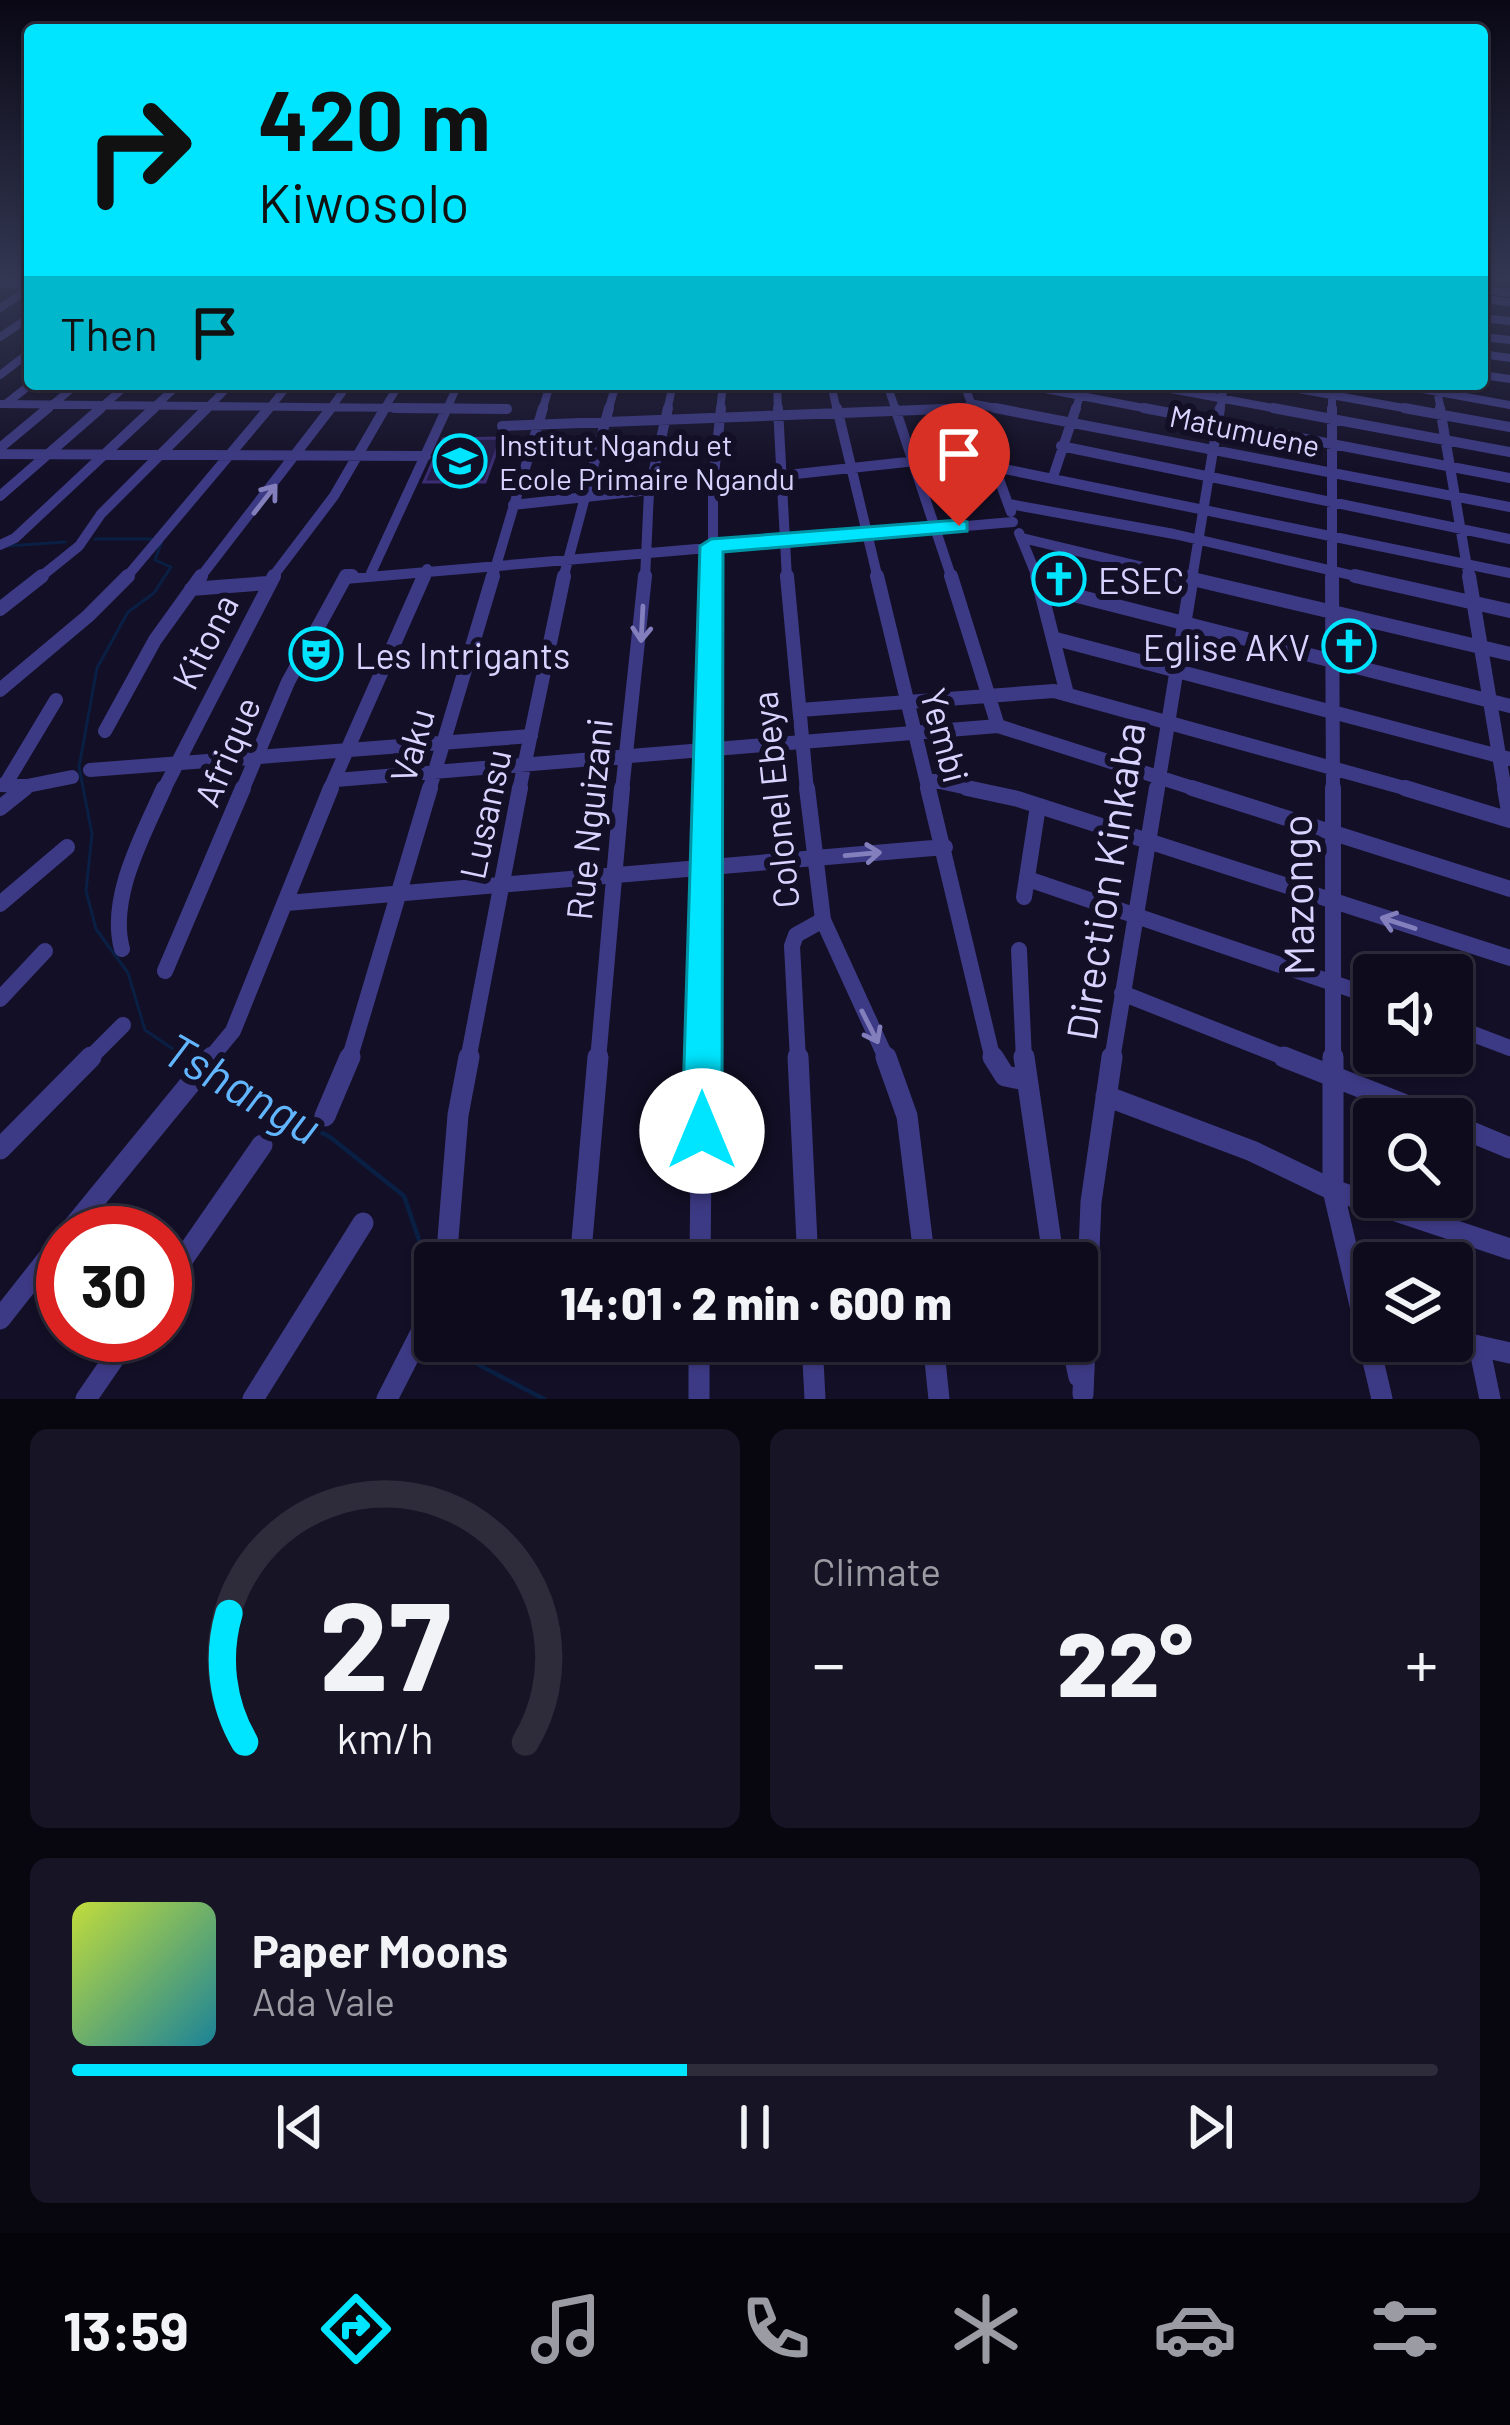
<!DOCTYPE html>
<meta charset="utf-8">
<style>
:root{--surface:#0e0b1c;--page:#171425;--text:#f1f3f6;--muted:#9b9ba3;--line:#2e2b3b;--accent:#00e5ff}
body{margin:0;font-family:Barlow,sans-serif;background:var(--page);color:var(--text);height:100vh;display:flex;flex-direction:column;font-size:45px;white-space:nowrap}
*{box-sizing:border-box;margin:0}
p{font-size:39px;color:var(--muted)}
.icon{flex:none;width:66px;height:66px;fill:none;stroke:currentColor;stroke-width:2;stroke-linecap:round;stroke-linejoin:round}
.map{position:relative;height:1399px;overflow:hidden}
.sheet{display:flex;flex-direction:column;gap:30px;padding:30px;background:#08060f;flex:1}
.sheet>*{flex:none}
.banner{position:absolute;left:24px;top:24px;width:1464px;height:366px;border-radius:12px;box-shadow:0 3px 9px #0004,0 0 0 3px var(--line);background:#00e5ff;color:#111;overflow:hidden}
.tools{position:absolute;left:1353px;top:954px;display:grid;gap:24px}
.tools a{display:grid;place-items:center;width:120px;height:120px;border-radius:12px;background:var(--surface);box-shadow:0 3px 9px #0004,0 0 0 3px var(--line);font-size:60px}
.speed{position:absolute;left:36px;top:1206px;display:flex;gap:24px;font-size:60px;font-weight:700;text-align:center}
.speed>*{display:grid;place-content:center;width:156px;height:156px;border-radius:50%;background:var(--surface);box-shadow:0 3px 9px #0004,0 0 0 3px var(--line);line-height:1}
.speed .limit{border:18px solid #d22;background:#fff;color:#111}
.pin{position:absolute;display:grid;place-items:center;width:102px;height:102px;color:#fff;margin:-123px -51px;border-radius:50% 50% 50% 0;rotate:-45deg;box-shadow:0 0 12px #0007}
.pin .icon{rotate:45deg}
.me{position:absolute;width:132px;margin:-66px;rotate:0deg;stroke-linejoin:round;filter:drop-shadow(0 0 9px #0008)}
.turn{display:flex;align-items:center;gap:42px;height:252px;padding:0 36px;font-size:54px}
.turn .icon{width:156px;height:156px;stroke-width:2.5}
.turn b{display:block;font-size:84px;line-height:102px}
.then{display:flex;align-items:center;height:114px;padding:0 36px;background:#0003;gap:24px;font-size:45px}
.big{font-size:90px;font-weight:800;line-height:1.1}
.sheet .widget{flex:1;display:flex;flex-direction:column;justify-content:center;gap:18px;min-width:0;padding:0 42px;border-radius:18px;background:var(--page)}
.sheet .dial{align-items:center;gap:0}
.dial svg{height:312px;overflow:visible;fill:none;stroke:var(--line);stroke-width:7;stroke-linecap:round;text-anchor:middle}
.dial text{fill:var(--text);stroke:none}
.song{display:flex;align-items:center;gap:36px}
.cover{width:144px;height:144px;border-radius:18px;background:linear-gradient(135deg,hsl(70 70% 55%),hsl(190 70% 35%))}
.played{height:12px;border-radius:6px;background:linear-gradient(90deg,var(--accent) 45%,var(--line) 45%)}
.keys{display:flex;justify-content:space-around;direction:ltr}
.heat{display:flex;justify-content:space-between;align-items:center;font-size:66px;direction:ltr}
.sheet .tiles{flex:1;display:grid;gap:30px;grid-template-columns:1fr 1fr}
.widget:last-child{grid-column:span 2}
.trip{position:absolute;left:414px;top:1242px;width:684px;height:120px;border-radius:12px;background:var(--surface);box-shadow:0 3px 9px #0004,0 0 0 3px var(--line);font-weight:800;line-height:120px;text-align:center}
.dock{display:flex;height:192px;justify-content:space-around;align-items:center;background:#06040b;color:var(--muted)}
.dock .icon{width:84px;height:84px}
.dock .on{color:var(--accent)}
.dock b{font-size:54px;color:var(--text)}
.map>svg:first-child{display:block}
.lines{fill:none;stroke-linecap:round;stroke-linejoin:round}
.stream-far1{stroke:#0a1f44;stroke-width:3}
.stream{stroke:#0a1f44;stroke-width:4.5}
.building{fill:#241b47;stroke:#3b2d73;stroke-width:3}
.minor-far4{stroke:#3d3a85;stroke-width:8}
.minor-far3{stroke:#3d3a85;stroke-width:10}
.minor-far2{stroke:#3d3a85;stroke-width:14}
.minor-far1{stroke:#3d3a85;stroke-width:16}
.minor{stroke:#3d3a85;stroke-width:21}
.oneway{stroke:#837fbc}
.route{fill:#00e5ff;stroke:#0095a6;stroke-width:3}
.labels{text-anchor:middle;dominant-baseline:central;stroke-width:12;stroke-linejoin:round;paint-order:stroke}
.far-street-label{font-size:30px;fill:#d9d4ff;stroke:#130f26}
.far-poi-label{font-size:30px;fill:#d9d4ff;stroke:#130f26;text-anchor:start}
.poi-label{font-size:36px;fill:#d9d4ff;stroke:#130f26;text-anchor:start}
.street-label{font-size:36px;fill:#d9d4ff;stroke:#130f26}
.near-street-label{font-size:42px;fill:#d9d4ff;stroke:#130f26}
.near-water-label{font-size:48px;font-style:italic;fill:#62b6ff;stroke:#130f26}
</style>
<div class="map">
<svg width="1510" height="1399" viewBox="0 0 1510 1399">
<rect width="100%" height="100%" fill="#130f26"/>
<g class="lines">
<path class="stream-far1" d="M95 539H152
M162 541 155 560 171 567 154 593 128 612 97 668 79 767 92 834 86 891 96 929 128 973 145 1030 189 1060
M7 546 65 542"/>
<path class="stream" d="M184 1057 196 1065
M208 1075 330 1137 404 1196 435 1286
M457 1341 477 1364 544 1399"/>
</g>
<path class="building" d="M501 438 485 482H424L443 439Z"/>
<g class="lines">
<path class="minor-far4" d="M1499 277 1510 278
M0 284 30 285
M1482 289 1510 293
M1482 299 1510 302
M0 308 30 288
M1482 318 1510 321
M0 337 30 317
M1482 337 1510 340
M1482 354 1510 358
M0 375 30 352
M1482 375 1510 379
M777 384 778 411
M831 384 837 411
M887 384 896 411
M964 384 974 411
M1019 384 1159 411
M1144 384 1289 411
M1271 384 1420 411
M1332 384V411
M1395 384 1510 405
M1436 384 1441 411
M514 388 641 384
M7 403 31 384
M970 403 1011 411
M0 404 507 409
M45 411 77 384
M97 411 128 384
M150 411 179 384
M204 411 231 384
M267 411 289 384
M329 411 348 384
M383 411 399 384
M446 411 458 384
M542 411 549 388
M608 411 616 384
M667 411 673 384
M720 411 723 384
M895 411 970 408
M1075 411 1084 384
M1220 411 1224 384"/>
<path class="minor-far3" d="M394 408 507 409
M778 408 787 579
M837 408 878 579
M895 408 952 579
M973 408 1011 512
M995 408 1510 507
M1144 408 1510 478
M1273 408 1510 452
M1332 408V579
M1404 408 1510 427
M1440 408 1469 579
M502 426 970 408
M1061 446 1510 539
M0 448 48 408
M0 454 426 456
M995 467 1510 573
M1053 477 1076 408
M0 496 101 408
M1009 504 1174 534 1368 579
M513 505 989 453
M1019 533 1038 579
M1022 538 1193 579
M0 545 15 538 154 408
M371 573 447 408
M38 579 79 546 101 514 207 408
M125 579 269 408
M199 579 331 408
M271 579 334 496 385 408
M345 579 1013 522
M423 579 427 569
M492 579 543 408
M563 579 609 408
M645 579 649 491 668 408
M713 579V484L721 408
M1192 579 1220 408"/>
<path class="minor-far2" d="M787 576 807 791
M877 576 929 791
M951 576 998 726
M1037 576 1067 694
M1180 576 1510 654
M1332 576 1333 791
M1355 576 1510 611
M1469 576 1505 791
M1042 587 1510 706
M191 589 268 583
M0 609 42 576
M1056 639 1510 759
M0 690 88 616 128 576
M800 710 1054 691 1415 791
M105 731 155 640 201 576
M90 770 531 736
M926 779 981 791
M336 780 998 726 1202 791
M0 785 27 786 72 777
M5 785 56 700
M21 791 27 786
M163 791 274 576
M242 791 288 682 346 576H352
M329 791 424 576
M429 791 493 576
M519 791 564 576
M622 791 645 576
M705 791 713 576
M1157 791 1192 576"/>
<path class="minor-far1" d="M807 788 823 920 887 1060
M928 788 993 1060
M967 788 1018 799 1510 958
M1192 788 1510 889
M1333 788V1060
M1405 788 1510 820
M1505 788 1510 818
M0 808 25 788
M1028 879 1374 997
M1024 897 1038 806
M287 903 945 847
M0 904 67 847
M122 949C108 898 143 835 164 788
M1019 950 1024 1060
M165 971 243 788
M1122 993 1291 1060
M0 999 45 951
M1452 1026 1510 1048
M88 1060 123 1025
M209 1060 233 1031 331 788
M349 1060 430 788
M468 1060 520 788
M598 1060 622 788
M702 1060 705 788
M798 1060 792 946 796 935 823 920
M1112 1060 1157 788"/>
<path class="minor" d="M798 1057 808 1263
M886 1057 907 1116 925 1263
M993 1057 1005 1076 1026 1080
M1024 1057 1054 1263
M1284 1057 1441 1119
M1333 1057V1190L1382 1399
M1106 1096 1252 1151 1333 1190 1510 1249
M325 1116 350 1057
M1452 1124 1510 1148
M0 1149 91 1057
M68 1233 212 1057
M446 1263 458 1115 469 1057
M580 1263 598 1057
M700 1263 702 1057
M165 1285 262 1145
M0 1319 63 1239
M1452 1340 1510 1353
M699 1341V1399
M812 1341 815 1399
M933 1341 939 1399
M1071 1341 1079 1377
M1479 1346 1490 1399
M1083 1394 1091 1202 1112 1057
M86 1399 130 1335
M253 1399 363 1223
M387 1399 435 1305"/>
</g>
<defs><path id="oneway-shaft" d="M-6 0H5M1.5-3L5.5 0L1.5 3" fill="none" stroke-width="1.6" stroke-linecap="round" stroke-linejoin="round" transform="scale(3)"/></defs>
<g class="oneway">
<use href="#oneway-shaft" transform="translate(265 499) rotate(-52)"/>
<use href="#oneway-shaft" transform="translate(642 624) rotate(93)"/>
<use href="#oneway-shaft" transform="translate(863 854) rotate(-5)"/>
<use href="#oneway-shaft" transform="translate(1398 923) rotate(-162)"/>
<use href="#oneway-shaft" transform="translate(870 1027) rotate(63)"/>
</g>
<linearGradient id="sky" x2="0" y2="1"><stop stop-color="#0a0815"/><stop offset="0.59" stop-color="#333752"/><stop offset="1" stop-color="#333752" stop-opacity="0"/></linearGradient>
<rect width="1510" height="473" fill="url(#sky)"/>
<path class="route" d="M959 520 967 522V531L723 552 722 1131 716 1145 702 1151 688 1145 682 1131 700 546 711 539Z"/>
<defs>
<g id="school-ring" transform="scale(2.7)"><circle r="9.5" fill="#130f26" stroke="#00e5ff" stroke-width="1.5"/><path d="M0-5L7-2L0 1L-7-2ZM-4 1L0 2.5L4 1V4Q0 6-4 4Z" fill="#00e5ff"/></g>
<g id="church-ring" transform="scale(2.7)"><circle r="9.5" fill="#130f26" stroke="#00e5ff" stroke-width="1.5"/><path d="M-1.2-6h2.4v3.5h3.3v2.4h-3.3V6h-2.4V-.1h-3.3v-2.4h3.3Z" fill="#00e5ff"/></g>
<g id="theatre-ring" transform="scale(2.7)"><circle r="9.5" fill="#130f26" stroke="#00e5ff" stroke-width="1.5"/><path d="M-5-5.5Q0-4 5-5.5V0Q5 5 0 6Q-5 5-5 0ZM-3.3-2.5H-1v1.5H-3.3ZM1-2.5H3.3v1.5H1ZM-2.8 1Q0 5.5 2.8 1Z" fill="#00e5ff"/></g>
</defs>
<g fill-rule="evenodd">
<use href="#school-ring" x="460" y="461"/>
<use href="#church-ring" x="1059" y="579"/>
<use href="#church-ring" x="1349" y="646"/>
<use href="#theatre-ring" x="316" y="654"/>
</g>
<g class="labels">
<g class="far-street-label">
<text transform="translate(1245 430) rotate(12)">Matumuene</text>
</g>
<g class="far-poi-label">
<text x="499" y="444">Institut Ngandu et<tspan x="499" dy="34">Ecole Primaire Ngandu</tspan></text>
</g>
<g class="poi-label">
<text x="1098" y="579">ESEC</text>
<text x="1310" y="646" text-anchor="end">Eglise AKV</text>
<text x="355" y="654">Les Intrigants</text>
</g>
<g class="street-label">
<text transform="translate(204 641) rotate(-63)">Kitona</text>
<text transform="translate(946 735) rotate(75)">Yembi</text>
<text transform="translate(411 745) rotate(-74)">Vaku</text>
<text transform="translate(226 751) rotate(-67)">Afrique</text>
<text transform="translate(774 800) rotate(-96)">Colonel Ebeya</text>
<text transform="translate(484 814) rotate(-78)">Lusansu</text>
<text transform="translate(588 819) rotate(-84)">Rue Nguizani</text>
</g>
<g class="near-street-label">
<text transform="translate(1104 881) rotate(-81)">Direction Kinkaba</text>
<text transform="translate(1296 895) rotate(-91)">Mazongo</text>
</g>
<g class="near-water-label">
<text transform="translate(243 1087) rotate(30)">Tshangu</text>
</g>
</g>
</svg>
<div class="tools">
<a><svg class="icon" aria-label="sound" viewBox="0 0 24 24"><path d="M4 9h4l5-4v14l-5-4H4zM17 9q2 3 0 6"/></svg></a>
<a><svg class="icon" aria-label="search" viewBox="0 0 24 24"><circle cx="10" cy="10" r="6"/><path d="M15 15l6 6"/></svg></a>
<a><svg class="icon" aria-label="layers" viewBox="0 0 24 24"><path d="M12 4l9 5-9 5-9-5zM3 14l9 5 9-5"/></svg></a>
</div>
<div class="speed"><div class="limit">30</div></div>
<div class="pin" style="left:959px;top:526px;background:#d93025"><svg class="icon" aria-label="arrive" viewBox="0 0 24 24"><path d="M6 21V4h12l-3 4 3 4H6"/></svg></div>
<svg class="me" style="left:702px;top:1131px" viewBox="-20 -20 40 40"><circle r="19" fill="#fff"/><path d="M0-13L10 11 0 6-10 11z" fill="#00e5ff"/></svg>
<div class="trip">14:01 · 2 min · 600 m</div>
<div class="banner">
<div class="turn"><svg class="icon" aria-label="right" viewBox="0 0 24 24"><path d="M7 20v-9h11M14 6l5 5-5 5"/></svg><div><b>420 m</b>Kiwosolo</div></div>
<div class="then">Then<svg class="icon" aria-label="arrive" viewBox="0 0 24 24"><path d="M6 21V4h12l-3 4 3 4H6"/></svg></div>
</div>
</div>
<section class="sheet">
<div class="tiles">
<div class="widget dial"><svg viewBox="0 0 100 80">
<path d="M14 69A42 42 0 1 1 86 69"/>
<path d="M14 69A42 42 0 0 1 10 36" stroke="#00e5ff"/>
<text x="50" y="56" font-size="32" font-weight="700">27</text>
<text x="50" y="72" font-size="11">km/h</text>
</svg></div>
<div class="widget"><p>Climate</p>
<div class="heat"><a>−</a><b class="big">22°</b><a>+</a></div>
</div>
<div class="widget">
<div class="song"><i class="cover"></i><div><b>Paper Moons</b><p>Ada Vale</p></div></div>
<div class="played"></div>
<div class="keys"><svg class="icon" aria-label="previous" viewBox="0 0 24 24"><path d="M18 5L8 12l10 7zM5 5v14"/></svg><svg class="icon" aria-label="pause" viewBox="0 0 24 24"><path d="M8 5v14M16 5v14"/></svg><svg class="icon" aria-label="next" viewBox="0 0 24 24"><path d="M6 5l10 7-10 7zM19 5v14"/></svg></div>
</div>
</div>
</section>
<nav class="dock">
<b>13:59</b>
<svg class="icon on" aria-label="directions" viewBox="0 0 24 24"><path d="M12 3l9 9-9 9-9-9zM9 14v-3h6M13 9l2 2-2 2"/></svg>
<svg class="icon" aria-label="music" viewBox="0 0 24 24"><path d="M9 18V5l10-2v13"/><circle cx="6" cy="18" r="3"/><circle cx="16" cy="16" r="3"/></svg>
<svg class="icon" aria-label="phone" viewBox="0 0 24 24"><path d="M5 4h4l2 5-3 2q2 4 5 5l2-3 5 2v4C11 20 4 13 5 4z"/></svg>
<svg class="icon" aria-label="climate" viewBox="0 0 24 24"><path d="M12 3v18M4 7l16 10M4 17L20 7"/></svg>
<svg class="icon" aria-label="car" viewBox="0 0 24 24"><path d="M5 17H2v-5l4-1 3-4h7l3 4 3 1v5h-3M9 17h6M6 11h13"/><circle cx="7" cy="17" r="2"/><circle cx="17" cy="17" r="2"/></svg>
<svg class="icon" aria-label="filters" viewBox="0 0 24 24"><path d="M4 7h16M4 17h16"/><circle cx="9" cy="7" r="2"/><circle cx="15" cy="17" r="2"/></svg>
</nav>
